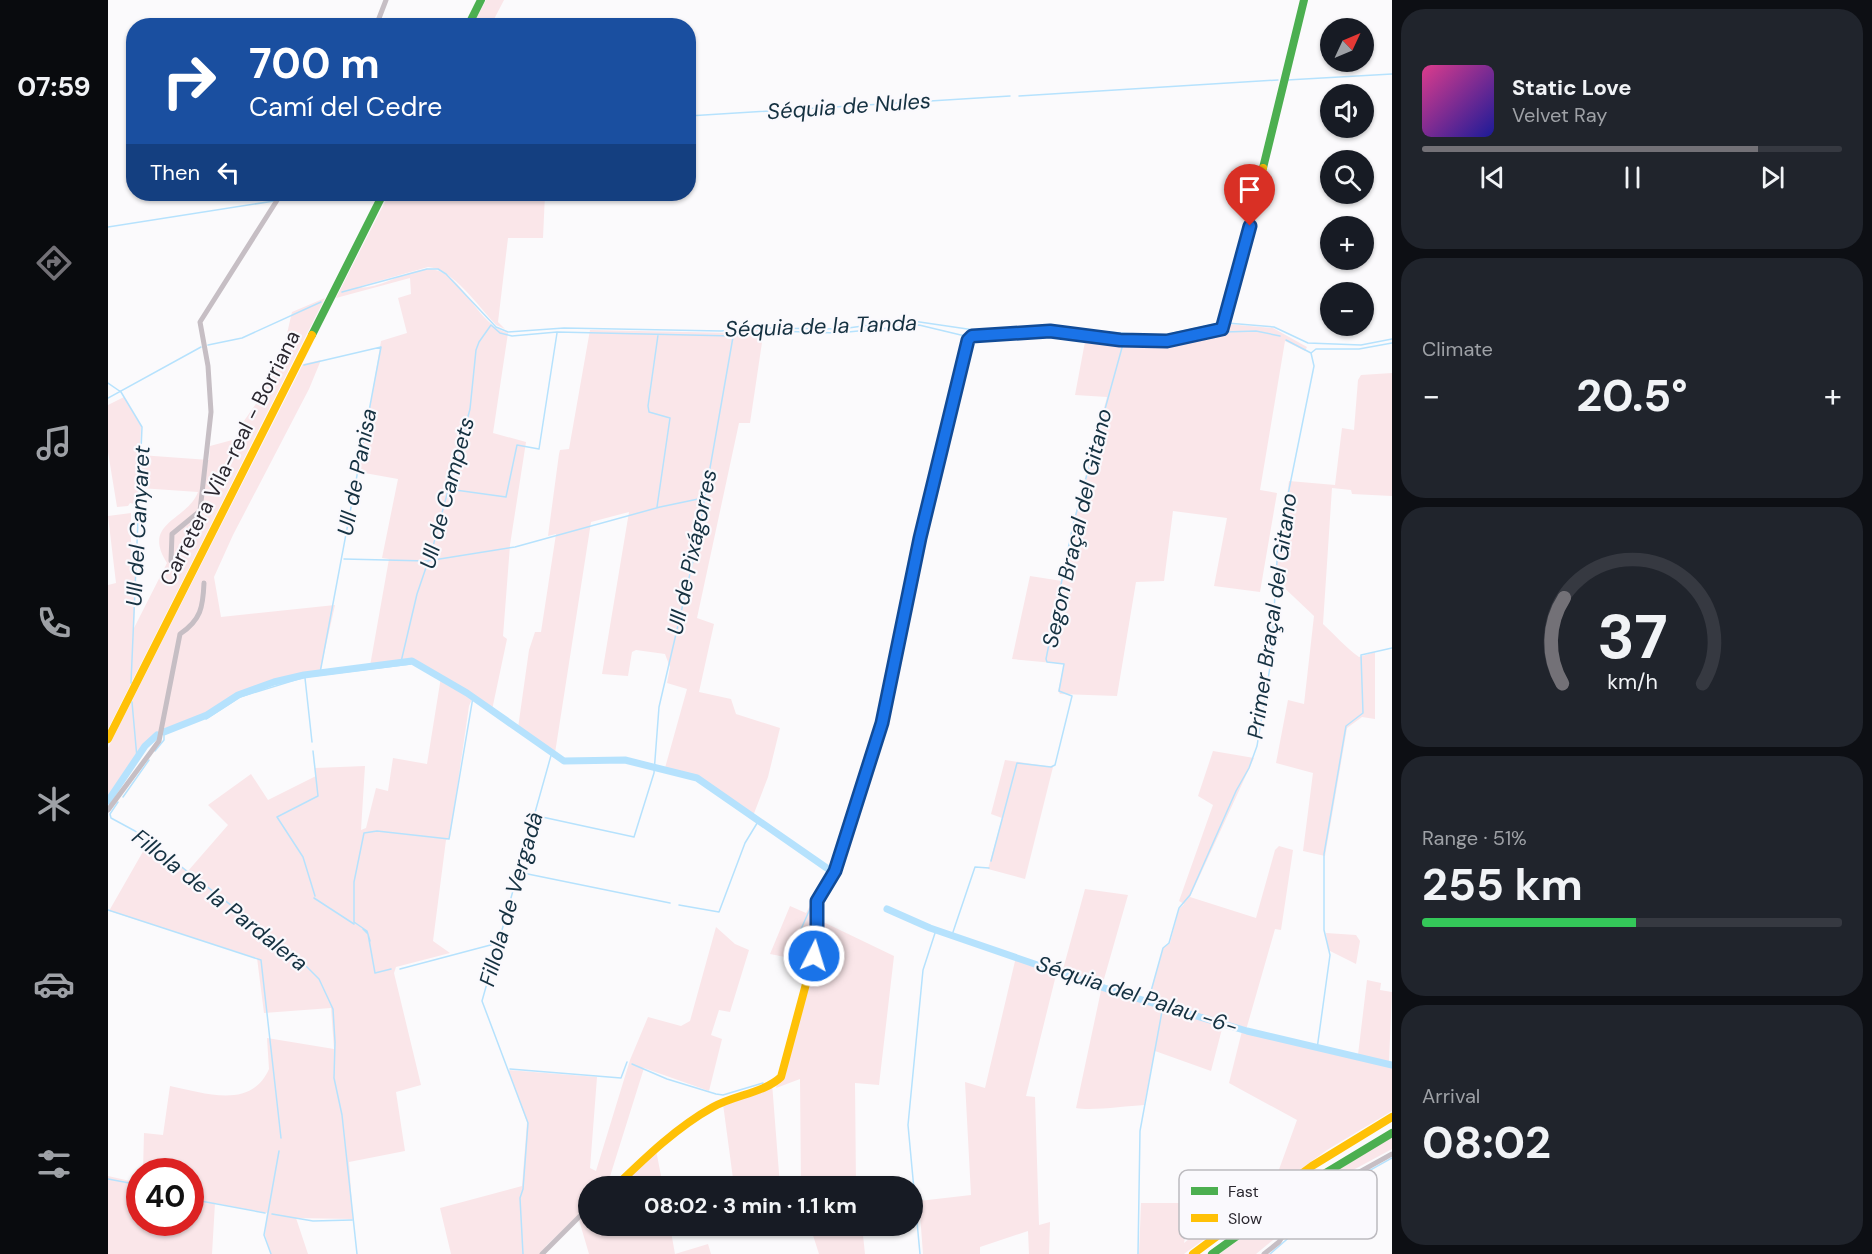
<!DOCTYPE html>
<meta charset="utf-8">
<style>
:root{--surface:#171b24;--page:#20242c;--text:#f1f3f6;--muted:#9ea1a6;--line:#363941;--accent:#737177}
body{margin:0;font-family:"DM Sans",sans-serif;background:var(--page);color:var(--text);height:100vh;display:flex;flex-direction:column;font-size:22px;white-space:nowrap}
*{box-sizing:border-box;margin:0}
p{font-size:20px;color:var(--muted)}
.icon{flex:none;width:33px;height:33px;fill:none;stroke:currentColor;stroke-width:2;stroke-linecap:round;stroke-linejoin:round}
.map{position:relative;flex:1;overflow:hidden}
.side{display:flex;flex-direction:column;gap:9px;padding:9px;background:#0d0f14;width:480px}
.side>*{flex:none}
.guide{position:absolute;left:18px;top:18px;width:570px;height:183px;border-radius:24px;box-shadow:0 2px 4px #0004;background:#1a4fa0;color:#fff;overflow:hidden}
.needle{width:39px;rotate:46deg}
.controls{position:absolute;left:1212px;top:18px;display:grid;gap:12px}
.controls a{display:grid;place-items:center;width:54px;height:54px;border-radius:50%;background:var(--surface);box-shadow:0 2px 4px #0004;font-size:30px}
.speed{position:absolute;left:18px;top:1158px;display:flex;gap:12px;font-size:30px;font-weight:700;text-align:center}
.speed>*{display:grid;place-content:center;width:78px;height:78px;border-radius:50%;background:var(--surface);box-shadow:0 2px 4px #0004;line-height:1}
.speed .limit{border:9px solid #d22;background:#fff;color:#111}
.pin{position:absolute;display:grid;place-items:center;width:51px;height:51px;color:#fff;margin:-62px -26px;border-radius:50% 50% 50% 0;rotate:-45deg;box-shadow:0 0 6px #0007}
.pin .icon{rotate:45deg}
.me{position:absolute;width:66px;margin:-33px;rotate:5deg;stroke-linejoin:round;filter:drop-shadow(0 0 4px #0008)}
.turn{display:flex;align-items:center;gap:21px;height:126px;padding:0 24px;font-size:27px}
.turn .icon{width:78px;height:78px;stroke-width:2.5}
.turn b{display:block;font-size:42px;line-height:51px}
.then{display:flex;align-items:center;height:57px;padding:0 24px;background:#0003;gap:12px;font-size:22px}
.big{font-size:45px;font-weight:700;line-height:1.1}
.side .widget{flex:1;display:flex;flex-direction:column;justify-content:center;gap:9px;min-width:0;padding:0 21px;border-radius:24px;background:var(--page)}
.side .dial{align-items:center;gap:0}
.dial svg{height:156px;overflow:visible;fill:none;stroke:var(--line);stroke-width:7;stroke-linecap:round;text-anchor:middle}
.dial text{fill:var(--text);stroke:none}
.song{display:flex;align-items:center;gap:18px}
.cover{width:72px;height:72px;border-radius:9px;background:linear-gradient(135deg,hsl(330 70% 55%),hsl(240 70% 35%))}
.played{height:6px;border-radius:3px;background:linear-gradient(90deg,var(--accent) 80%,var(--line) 80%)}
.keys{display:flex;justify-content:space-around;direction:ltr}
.heat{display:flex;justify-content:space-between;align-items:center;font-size:33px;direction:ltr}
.charge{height:9px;border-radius:4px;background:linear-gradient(90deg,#34c759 51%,var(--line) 0)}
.trip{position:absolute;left:470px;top:1176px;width:345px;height:60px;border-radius:30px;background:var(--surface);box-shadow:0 2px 4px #0004;font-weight:700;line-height:60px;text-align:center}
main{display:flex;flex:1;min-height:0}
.tabs{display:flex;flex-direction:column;width:108px;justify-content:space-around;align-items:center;background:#090b0e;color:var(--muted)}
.tabs .icon{width:42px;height:42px}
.tabs .selected{color:var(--accent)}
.tabs b{font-size:27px;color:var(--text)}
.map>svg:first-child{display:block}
.green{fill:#fae6e9}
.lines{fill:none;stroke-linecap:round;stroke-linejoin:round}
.stream{stroke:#b6e2fd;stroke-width:1.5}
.canal{stroke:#b6e2fd;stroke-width:7}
.street{stroke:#c6bec4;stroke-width:5}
.fast{stroke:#4caf50;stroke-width:8}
.slow{stroke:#ffc107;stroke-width:8}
.route-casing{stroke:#114b97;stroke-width:15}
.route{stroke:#1a73e8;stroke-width:10}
.labels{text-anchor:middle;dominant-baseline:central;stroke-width:4.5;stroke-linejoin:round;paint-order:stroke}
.street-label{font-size:21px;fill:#2a272f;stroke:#faf9fd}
.water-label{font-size:22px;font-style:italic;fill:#153141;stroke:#faf9fd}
.key{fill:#faf9fd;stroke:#bcbabf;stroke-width:1.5}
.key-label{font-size:16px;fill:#2a272f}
</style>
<main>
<nav class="tabs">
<b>07:59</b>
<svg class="icon selected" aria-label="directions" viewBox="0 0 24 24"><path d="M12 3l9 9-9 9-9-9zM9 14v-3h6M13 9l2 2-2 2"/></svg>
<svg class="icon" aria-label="music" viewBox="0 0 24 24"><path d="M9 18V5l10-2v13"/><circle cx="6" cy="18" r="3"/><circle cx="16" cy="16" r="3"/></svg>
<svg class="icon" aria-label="phone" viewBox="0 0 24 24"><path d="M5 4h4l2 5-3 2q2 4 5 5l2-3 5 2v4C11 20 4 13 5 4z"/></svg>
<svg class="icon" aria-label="climate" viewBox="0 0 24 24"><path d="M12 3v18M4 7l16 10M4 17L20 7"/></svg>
<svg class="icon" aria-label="car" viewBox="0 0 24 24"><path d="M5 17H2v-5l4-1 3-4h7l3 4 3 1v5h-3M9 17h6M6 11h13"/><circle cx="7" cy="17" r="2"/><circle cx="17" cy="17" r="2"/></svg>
<svg class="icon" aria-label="filters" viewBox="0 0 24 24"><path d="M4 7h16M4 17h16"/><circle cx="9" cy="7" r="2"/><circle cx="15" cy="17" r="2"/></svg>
</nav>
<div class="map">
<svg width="1284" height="1254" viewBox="0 0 1284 1254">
<rect width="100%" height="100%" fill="#fbfafc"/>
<path class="green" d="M378 0H396L383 25H365Z
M281 194H437L435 238H400L390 322 397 329 388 325C372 308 344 268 320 267L250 287C274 291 306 262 331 271 358 281 370 325 400 333L385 433 418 442 402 545 395 636 399 639 384 710 365 697 361 706 342 837 338 840 325 941 342 953 288 967 286 973 313 1085 288 1092 297 1151 241 1162 245 1219 188 1218 200 1254H163L157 1235 159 1213 107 1203 104 1254H0V1176L31 1183 32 1222H82V1172L35 1171 36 1133 55 1135 62 1086C97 1093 143 1110 161 1069L159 1038 226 1049 223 1008 156 1013 149 958 1 911 41 841 80 871 120 825 100 805 143 774 160 800 208 776 207 768 257 766 253 830 258 828 268 788 280 791 285 758 319 764 333 677 305 661 262 666 281 559 274 558 290 479 251 472 273 341 299 333 290 298 303 294 302 278 228 298Z
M217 298 0 729V585L8 583 0 516 23 513V551H29L26 628 59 563C33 522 79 521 90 492L32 488 31 505 22 503 20 506 9 507 0 452V405L16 397 33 426 32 455 101 460 102 446 128 439 131 428 152 398 155 384 175 351 184 312Z
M1120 324 1165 328 1199 347 1197 351 1177 341 1176 347 1152 490 1169 493 1152 592 1106 586 1119 518 1065 511 1056 581 1028 582 1009 696 952 694 950 691 956 664 904 659 922 576 954 581 965 522 999 397 967 395 979 331 1053 337 1097 326Z
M656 329 642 423H631L589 618 606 624 591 692 623 699 628 714 672 728 660 777 645 816 590 776 557 768 579 689 559 683 562 667 557 654 528 650 524 652 520 676 494 674 521 512 483 522 447 753 410 728 421 650 427 632H433L448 534 440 536 451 454 452 450 461 449 482 330 628 333Z
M213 360 201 389 125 535 106 577 113 617 227 605 212 672 152 686 130 694 99 714 56 731 38 747 0 802V748L195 364Z
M1284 373V496L1244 494 1243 490 1224 488 1215 624C1228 636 1237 647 1251 657L1267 652V719L1254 717 1239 728 1217 856 1195 851 1205 773 1168 763 1180 700 1196 704 1206 616 1167 579C1169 545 1177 514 1181 481L1227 485 1234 428 1246 430 1250 380 1253 375Z
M1105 751 1146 758 1082 897 1148 918 1167 850 1171 846 1185 850 1173 930 1167 929 1138 1030 1250 1055 1259 980 1273 983 1272 990 1284 992 1281 1061 1284 1062V1111L1219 1150 1076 1254H1031L1033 1203H1083L1076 1243 1139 1193 1169 1175 1189 1120 1121 1083 1134 1031 1115 1025 1103 1071 1047 1051 1036 1105C1018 1106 984 1111 968 1108L994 986 1040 1000 1055 948 1062 943 1071 909 1076 904 1071 901 1105 805 1090 796Z
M897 760 945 767 917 879 880 869 894 818 883 814Z
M977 889 1020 895 994 986 954 973Z
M705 900 707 901V918L786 956 771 1085 747 1083 748 1186H693L692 1079 668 1088 702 962 662 954 682 906 698 913Z
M608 927 627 944 641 950 622 1012 611 1010 603 1035 614 1039 601 1091 536 1068 499 1186H480V1206L438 1246 436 1254H343L332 1208 414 1186 419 1122 400 1070 489 1077 482 1168 488 1171 522 1060 540 1017 573 1026 582 1021Z
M1218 933 1248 935 1252 941 1248 964 1220 950Z
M908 957 949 971 918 1096 927 1097 931 1225 942 1222 941 1254H921L920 1231 872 1247V1254H815L811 1201 863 1195 857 1082 877 1088Z
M664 1083 672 1186H626L615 1104Z
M1284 1137V1149L1223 1182 1186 1209 1171 1235 1148 1254H1111L1225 1173Z
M548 1150 555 1186H511Z
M480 1211V1226H562L567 1254 600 1244 603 1254H481L471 1220Z
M702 1226H754L757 1254H711Z"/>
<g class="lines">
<path class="stream" d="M1179 80 1284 74
M911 96 1170 80
M580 116 902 96
M171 200 200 194
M0 227 166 201
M234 292 319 269H330L338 274 388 327 400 332 456 328 613 331 654 328 733 329 798 320 873 331
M1119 323 1166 327 1200 343 1253 345 1284 339
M935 327 1052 336 1111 323
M1117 332 1148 331 1172 336
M1178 340 1203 353 1208 349H1251L1284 343
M1063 344 1071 343
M100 345 134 338 213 302
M196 365 273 347 212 673
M0 383 13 392 34 427 23 683
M0 398 93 347
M340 489 398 497 409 445 431 449 449 333
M549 507 562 418 541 412 540 406 550 335
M236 559 319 561 407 547 552 507 595 498
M293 662 309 594 324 550 362 409 368 350 371 342 383 325 392 333 404 336 449 332 625 336 666 331 730 333 811 325 857 336
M197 678 204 742
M24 702 29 758
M98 719 132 697 197 677 303 664 304 661
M47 751 56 740V732
M205 751 210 796 169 817 195 857 207 896
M15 797 41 760
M10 802 2 814 3 818 27 831 185 953 211 979 225 1009 227 1042 226 1078 234 1115 249 1254
M425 815 526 837 546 773 551 707 588 548 625 337
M727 856 759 758
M883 861 909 763 943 767 947 765 964 696 951 691 956 664 939 662 938 659 965 525 1015 344
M410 872 562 903
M714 885 722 872
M206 898 246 924
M571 905 611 912 637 843 651 820
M0 910 153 960 173 1138
M255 929 260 934 267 973 283 969
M844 935 867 867 881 868
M262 941 259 931 246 922V882L256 833 269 831 341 839 365 697
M699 963 681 956 706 900
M292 969 390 943
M1040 1002 1055 948 1061 943 1071 908 1082 895 1128 791 1141 768 1149 746 1163 661 1170 544 1206 366 1203 353
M1209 1049 1222 955 1216 930V854L1238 726 1255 713 1253 655 1284 648
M524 1064 559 1079 608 1094 615 1095 655 1083
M402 1069 513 1078 519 1062
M0 1179 32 1185
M82 1199 157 1213
M164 1214 205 1221 244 1220
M163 1254 156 1235 171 1151
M415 1254 412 1198 415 1189 420 1123 374 1001 444 752
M812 1254 800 1125 815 970 828 930
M1030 1254 1032 1131 1055 1006
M1162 1254 1185 1234 1189 1220 1194 1213 1225 1191 1284 1158"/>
<path class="canal" d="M56 732 99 715 130 695 166 682 196 675 304 661 359 693 456 761 517 760 589 778 723 871
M0 801 37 746 49 735
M779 909 822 928 1011 993 1139 1031 1284 1065"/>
<path class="street" d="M268 26 278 0
M63 561 64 534 92 511 103 412 100 366 92 322 173 194
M0 810 51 741 72 634C93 620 95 607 96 583
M434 1254 480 1208
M1156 1254 1171 1242 1192 1209 1221 1189 1284 1154"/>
<path class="fast" d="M360 26 373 0
M1155 168 1196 0
M204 335 275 194
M709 901 727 871 774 723 812 538 850 381
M1104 1254 1211 1177 1284 1133"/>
<path class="slow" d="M850 381 860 340 864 336 942 331 1012 340 1059 341 1114 329 1155 168
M0 739 204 335
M508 1186C538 1157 569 1127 605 1107 626 1095 656 1093 673 1077L709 943V901
M1085 1254 1204 1166 1284 1117"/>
</g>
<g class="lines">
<g class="route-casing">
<path id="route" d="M706 956 709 943V901L727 871 774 723 812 538 860 340 864 336 942 331 1012 340 1059 341 1114 329 1142 226"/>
</g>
<use href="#route" class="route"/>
</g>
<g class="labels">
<g class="street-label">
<text transform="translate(122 458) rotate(-63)">Carretera Vila-real - Borriana</text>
</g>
<g class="water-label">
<text transform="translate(741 106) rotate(-4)">Séquia de Nules</text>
<text transform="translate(713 326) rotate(-2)">Séquia de la Tanda</text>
<text transform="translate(249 472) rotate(-79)">Ull de Panisa</text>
<text transform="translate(339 493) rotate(-75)">Ull de Campets</text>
<text transform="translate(30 526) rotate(-87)">Ull del Canyaret</text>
<text transform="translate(969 528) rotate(-77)">Segon Braçal del Gitano</text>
<text transform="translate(584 552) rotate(-78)">Ull de Pixágorres</text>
<text transform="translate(1164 616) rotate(-82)">Primer Braçal del Gitano</text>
<text transform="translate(403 899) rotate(-74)">Fillola de Vergadà</text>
<text transform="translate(112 900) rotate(38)">Fillola de la Pardalera</text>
<text transform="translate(1029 995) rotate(18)">Séquia del Palau -6-</text>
</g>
</g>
<rect x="1071" y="1170" width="198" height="69" rx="9" class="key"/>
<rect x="1083" y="1187" width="27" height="8" fill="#4caf50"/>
<rect x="1083" y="1214" width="27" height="8" fill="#ffc107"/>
<g class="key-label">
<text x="1120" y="1197">Fast</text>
<text x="1120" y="1224">Slow</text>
</g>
</svg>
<div class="controls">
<a><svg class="needle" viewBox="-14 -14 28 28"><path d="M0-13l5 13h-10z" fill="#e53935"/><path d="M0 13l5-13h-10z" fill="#9ea1a6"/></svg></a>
<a><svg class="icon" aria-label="sound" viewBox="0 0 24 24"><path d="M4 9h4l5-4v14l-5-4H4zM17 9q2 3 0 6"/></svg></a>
<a><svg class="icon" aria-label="search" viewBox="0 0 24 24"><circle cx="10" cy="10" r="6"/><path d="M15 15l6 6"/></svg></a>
<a>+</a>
<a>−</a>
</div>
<div class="speed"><div class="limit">40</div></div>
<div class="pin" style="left:1142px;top:226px;background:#d93025"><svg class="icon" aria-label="arrive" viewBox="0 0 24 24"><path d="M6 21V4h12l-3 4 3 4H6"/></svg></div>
<svg class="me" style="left:706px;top:956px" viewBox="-20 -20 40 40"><circle r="17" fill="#1a73e8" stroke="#fff" stroke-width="3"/><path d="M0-11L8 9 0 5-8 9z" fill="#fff"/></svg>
<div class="trip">08:02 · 3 min · 1.1 km</div>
<div class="guide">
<div class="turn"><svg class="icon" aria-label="right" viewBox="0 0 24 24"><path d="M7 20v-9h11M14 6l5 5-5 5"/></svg><div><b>700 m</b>Camí del Cedre</div></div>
<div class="then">Then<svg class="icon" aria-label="left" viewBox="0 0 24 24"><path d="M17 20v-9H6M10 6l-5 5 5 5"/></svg></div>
</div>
</div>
<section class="side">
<div class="widget">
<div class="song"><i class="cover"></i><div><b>Static Love</b><p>Velvet Ray</p></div></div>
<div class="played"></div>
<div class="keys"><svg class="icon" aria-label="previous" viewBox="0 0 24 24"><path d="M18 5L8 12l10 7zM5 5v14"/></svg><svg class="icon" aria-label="pause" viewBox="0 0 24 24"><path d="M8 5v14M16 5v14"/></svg><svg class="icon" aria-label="next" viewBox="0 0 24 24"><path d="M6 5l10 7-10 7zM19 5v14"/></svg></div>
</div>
<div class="widget"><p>Climate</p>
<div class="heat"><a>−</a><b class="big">20.5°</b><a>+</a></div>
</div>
<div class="widget dial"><svg viewBox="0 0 100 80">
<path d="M14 69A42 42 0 1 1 86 69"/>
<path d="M14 69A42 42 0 0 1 15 25" stroke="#737177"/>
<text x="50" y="56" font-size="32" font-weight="700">37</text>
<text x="50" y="72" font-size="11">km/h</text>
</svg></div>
<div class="widget"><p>Range · 51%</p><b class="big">255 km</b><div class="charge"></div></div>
<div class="widget"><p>Arrival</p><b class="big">08:02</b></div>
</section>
</main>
